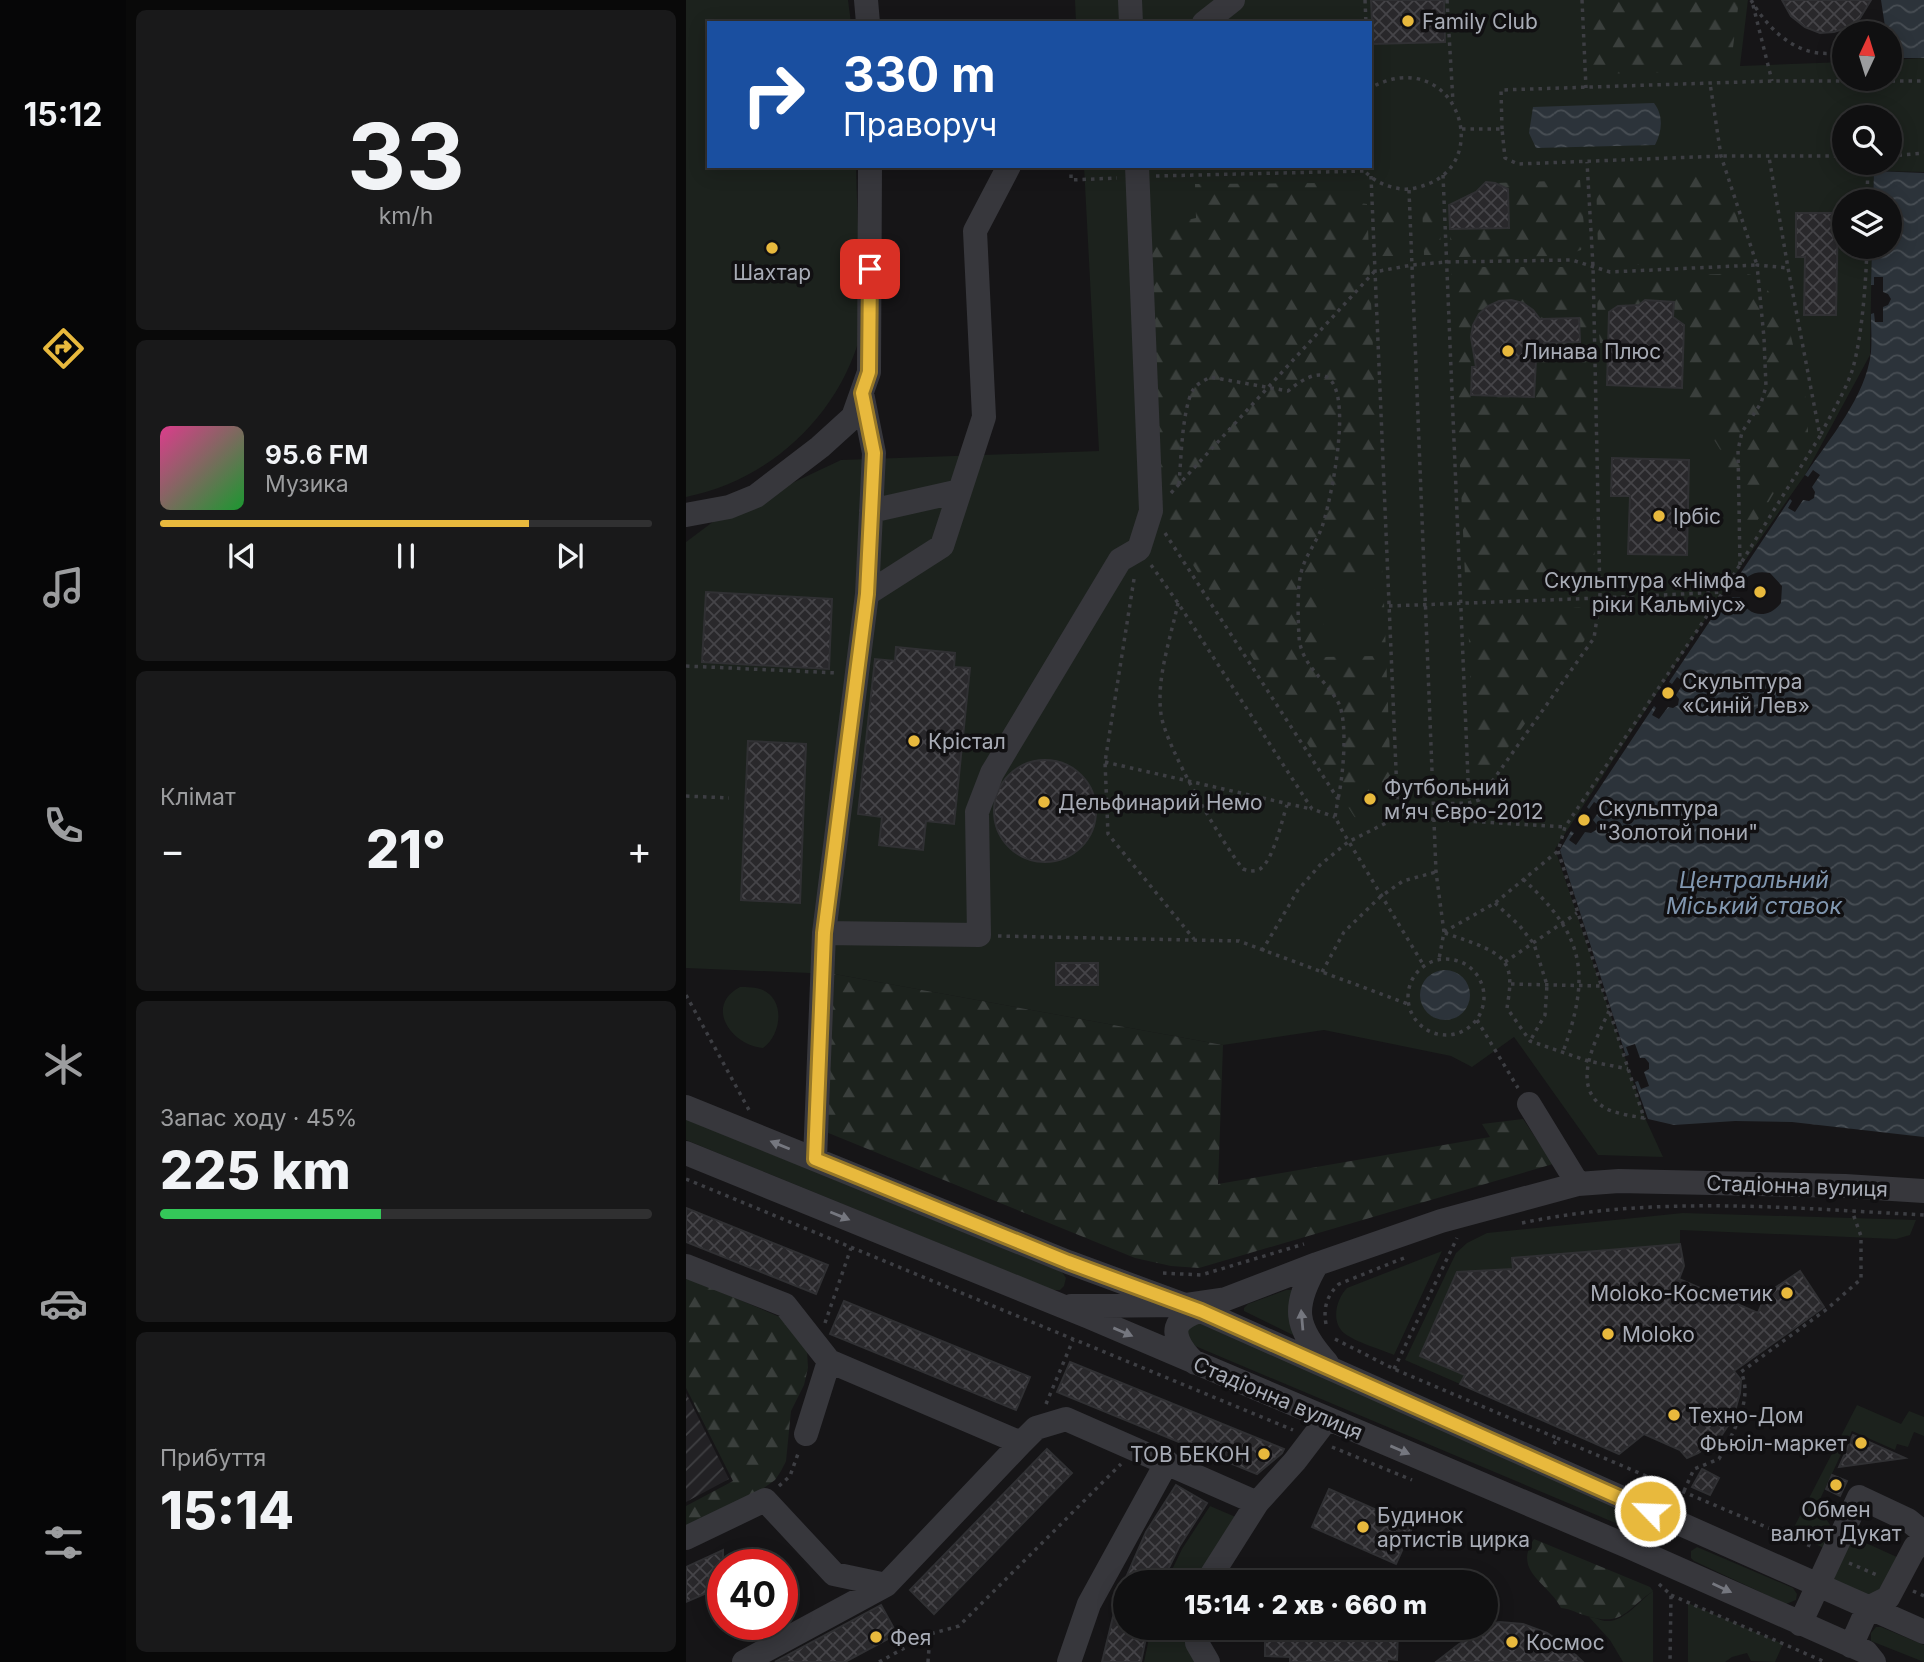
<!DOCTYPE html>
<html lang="uk">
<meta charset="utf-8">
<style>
:root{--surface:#101011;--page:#19191a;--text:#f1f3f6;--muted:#9c9d9f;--line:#303031;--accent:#e8b93d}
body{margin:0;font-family:Inter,sans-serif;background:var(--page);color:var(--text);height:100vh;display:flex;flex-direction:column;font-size:26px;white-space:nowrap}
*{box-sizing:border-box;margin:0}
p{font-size:23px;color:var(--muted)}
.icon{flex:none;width:38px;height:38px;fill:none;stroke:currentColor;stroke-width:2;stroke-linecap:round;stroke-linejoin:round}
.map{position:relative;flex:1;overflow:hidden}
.drawer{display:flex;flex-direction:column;gap:10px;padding:10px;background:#090909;width:560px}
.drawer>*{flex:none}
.top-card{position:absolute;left:21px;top:21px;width:665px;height:147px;border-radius:0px;box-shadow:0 4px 18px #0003,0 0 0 2px var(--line);background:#1a4fa0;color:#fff;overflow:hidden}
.needle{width:46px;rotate:4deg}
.tools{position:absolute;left:1146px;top:21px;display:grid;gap:14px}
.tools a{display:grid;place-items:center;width:70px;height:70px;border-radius:50%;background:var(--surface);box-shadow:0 4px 18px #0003,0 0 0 2px var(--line);font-size:35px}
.speed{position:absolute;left:21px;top:1549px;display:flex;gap:14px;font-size:35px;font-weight:700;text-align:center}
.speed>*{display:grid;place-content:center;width:91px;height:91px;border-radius:50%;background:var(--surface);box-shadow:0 4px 18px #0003,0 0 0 2px var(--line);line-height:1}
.speed .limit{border:10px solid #d22;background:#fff;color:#111}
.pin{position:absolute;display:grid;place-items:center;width:60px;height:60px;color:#fff;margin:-30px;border-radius:14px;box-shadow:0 4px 10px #0006}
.me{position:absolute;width:77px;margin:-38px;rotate:294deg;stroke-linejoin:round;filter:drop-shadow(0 0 5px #0008)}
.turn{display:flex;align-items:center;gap:24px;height:147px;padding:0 21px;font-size:32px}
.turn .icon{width:91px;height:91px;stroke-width:2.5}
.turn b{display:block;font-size:49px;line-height:60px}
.big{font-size:52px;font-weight:800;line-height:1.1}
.drawer .tile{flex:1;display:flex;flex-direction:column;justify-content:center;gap:10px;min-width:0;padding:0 24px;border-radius:10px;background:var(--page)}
.drawer .dial{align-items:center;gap:0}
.dial b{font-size:91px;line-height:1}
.song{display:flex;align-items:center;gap:21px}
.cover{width:84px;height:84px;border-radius:10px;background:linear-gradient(135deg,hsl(330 70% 55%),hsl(130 70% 35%))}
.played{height:7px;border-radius:4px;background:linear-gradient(90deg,var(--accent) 75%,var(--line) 75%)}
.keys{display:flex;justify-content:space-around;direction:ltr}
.heat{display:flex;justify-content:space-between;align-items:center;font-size:38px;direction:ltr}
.charge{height:10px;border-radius:5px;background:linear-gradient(90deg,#34c759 45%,var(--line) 0)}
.trip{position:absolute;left:427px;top:1570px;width:385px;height:70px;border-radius:35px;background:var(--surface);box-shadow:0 4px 18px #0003,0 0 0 2px var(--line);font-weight:800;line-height:70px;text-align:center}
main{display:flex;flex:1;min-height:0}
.tabs{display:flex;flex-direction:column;width:126px;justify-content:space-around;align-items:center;background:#060607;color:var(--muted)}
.tabs .icon{width:49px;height:49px}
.tabs .active{color:var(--accent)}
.tabs b{font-size:32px;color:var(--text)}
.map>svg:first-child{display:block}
.industrial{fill:url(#industrial-furrows)}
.green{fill:#1c221d;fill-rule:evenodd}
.forest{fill:url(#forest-firs)}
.water{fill:url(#water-waves)}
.building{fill:url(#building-cross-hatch);stroke:#303033;stroke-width:2}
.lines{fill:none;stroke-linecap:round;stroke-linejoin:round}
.path{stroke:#3d3e43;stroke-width:3.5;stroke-dasharray:3.5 5;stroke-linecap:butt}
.minor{stroke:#37373c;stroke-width:24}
.oneway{fill:#75777f}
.route-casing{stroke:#977828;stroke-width:18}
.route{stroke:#e8b93d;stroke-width:12}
.poi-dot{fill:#e8b93d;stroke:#111012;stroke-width:2.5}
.labels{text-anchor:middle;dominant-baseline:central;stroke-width:7;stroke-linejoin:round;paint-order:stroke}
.poi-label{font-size:21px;fill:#a8acb6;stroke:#111012;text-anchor:start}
.street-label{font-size:21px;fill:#a8acb6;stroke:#111012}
.water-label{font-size:23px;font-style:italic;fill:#8197b0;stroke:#111012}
</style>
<main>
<nav class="tabs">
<b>15:12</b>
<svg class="icon active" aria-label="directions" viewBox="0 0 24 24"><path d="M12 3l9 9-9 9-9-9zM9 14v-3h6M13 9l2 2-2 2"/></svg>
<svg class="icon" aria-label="music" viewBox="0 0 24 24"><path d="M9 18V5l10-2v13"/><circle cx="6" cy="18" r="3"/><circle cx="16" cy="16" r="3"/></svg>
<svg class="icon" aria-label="phone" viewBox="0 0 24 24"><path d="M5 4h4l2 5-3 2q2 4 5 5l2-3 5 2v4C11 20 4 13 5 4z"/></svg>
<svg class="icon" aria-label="climate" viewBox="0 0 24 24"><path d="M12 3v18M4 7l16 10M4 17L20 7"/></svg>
<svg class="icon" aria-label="car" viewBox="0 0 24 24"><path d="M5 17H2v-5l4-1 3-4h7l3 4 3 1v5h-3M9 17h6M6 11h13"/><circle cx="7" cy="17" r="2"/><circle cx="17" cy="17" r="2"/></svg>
<svg class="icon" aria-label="filters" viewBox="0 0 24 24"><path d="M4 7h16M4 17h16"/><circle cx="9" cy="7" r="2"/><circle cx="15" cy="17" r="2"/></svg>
</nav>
<section class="drawer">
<div class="tile dial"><b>33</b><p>km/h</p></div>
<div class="tile">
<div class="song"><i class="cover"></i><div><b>95.6 FM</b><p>Музика</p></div></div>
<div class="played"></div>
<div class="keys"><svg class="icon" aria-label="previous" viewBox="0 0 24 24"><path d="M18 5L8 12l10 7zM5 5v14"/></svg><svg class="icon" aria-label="pause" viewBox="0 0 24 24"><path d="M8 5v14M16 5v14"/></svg><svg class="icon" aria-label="next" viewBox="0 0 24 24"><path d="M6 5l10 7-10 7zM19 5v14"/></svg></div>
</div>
<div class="tile"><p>Клімат</p>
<div class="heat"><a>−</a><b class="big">21°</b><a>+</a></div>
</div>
<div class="tile"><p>Запас ходу · 45%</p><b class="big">225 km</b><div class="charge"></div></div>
<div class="tile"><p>Прибуття</p><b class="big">15:14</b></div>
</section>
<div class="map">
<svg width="1238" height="1662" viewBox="0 0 1238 1662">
<defs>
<pattern id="industrial-furrows" width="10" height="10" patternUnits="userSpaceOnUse" patternTransform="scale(1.75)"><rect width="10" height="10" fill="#222124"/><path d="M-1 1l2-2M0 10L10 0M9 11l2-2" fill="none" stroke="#3f3f42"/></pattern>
<pattern id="forest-firs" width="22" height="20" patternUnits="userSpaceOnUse" patternTransform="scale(1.75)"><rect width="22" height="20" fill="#1c221d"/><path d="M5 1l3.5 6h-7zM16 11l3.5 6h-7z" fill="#3a3f3c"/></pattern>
<pattern id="water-waves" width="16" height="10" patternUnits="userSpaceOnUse" patternTransform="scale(1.75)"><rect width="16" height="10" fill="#2c333a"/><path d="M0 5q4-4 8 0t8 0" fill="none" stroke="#484e54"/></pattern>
<pattern id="building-cross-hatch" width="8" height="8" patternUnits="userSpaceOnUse" patternTransform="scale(1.75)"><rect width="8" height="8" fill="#29282b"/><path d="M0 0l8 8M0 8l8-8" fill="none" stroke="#454448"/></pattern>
</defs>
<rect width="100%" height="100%" fill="#161517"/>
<path class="industrial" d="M0 1393 43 1479 0 1502Z"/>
<path class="green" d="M0 0H162L165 23H23V166H170C171 206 173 245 174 285 175 299 178 319 175 333 153 416 84 480 0 497Z
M389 0H1062L1054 66 1158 62V79H1204V60L1238 58V172L1188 171 1187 201H1158V247H1186L1184 355 1119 475 1037 592 869 849 960 1120 977 1157 912 1155 828 1037 786 1067 765 1056 638 1030 537 1045 148 974 0 968V542L32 518 155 460 413 451 398 166H684V23H390ZM1158 117H1204V163H1158Z
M54 987C61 987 70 987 77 990 100 1001 95 1035 77 1048 45 1045 18 1006 54 987Z
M0 1119 376 1272 380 1278 378 1286 374 1290H367L0 1140Z
M997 1213 1230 1220 1224 1235 1210 1239 994 1230V1244L827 1258V1269L771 1272 734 1356 779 1375 774 1384 719 1360 770 1253 781 1243 801 1233Z
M756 1251 708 1355C694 1349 669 1342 658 1333 644 1321 651 1298 661 1288Z
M600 1290H606L609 1336 558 1311V1308L562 1304Z
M510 1321 956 1519 958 1525 951 1531 946 1530 502 1343V1325Z
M1171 1405 1215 1424 1223 1411 1238 1417V1436L1228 1432 1222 1447 1211 1444 1209 1450 1166 1431 1128 1512 1140 1519 1145 1526 1138 1548 1105 1533Z
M524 1506 552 1518 514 1582H480L496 1549Z
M1160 1538H1169L1213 1558 1193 1600 1147 1582Z
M1011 1547 1107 1588 1111 1594 1110 1600 1100 1604 1008 1561 1005 1558V1551Z
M967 1591V1662H937L924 1640 903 1617C910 1617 913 1620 919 1621 938 1623 954 1600 967 1591Z
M1002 1603 1097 1644 1089 1662 1065 1661 1061 1653 1046 1657 1039 1662H1002Z
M1190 1627H1195L1238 1645V1662L1185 1641V1633Z
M465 1628H501L512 1662H458Z"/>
<path class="forest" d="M903 0H1053L1044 71 904 74Z
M1037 173 1061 250 1057 259 933 266H925L915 261 912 249 910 178Z
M894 180 899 238 895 250 877 256 765 257 764 229 822 228V189L809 183Z
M634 183 665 202 681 204 697 591H689L688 573 637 574 638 657 690 656V602H698L706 809 673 824 482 526 477 507 464 239C470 219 492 222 510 218L509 184Z
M753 203 755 255H738L736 204Z
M694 205H711L713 256H696Z
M765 267H883C895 270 901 277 902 290L909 574V584L904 592 780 598Z
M1058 273 1069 276 1080 288 1093 306 1103 328 1122 408V436L1058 543 1057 488 1046 479 1035 451 996 388 998 325 987 317 988 302 959 300 953 305C942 305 931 303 923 313L922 343H914C913 330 908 297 915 287 918 281 923 280 929 278Z
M893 607 905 613 903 631 898 641 788 795 782 613Z
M148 974 537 1045 532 1184 804 1137 796 1124 837 1119 867 1164 513 1268 485 1266 449 1258 140 1132Z
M0 1277 96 1318 121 1350 122 1368 118 1385 105 1411 100 1461 95 1471 89 1480 61 1500 0 1528V1506L47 1481 0 1388Z
M848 1539 964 1587 967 1591C940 1609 938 1627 901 1616 890 1613 886 1609 875 1608 863 1583 826 1572 848 1539Z"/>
<path class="water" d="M1195 0H1238V58H1204V33H1200Z
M968 103C978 116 976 132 969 145L850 148 843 133 847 107Z
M1188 171 1238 173V1137L1106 1122 1049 1121 988 1125 962 1119 949 1082 952 1081 955 1089 963 1086 958 1072 963 1069V1063L959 1058H954L949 1044 940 1047 943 1055 940 1056 874 850 885 831 888 833 883 840 890 845 899 832 905 833 910 830 911 825 907 820 916 807 908 802 903 809 901 807 968 706 970 708 966 715 973 719 982 707 987 708 992 705 993 699 990 695 998 682 991 677 986 684 983 682 1040 597H1054C1061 617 1082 620 1095 603L1096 586 1084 573C1069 570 1058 575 1054 590L1044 589 1104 499 1106 501 1102 508 1109 512 1117 500 1123 501 1128 498 1129 492 1126 487 1134 475 1127 470 1122 477 1119 475C1143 439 1180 397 1185 352 1186 339 1185 326 1185 314L1188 313 1189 322H1197V307L1202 305 1205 299 1202 294 1197 292V277H1188V285H1185L1186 247H1204V201H1187Z
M734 995a25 25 0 1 1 50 0a25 25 0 1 1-50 0Z"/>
<path class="building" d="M685 0H758L759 42 687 44Z
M1096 0H1185L1174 18 1163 27 1148 32 1134 33 1119 27 1105 16Z
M800 182 809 183 822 189 823 228 764 229 763 205 790 192Z
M1110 213H1152L1150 315H1118L1119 257H1110Z
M825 300 837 303 847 310 854 319 893 318 894 342 858 343 850 360 848 397 785 395 786 367H790L785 337 787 325 793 314 802 306 813 301Z
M959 300 988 302 987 317 998 325 996 388 921 385 923 312 932 306 953 305Z
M926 458 1003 460 1001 555 942 554 944 496H925Z
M20 592 146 599 143 669 16 662Z
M210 647 269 653 268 667 284 668 268 824 240 821 237 850 193 845 196 817 172 814 189 659 209 661Z
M62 741 120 744 114 903 55 900Z
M308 811a51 51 0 1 1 102 0a51 51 0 1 1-102 0Z
M370 963H412V985H370Z
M0 1208 142 1265 130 1294 0 1242Z
M994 1244 998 1266 993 1279 1072 1313 1080 1294 1114 1271 1138 1307 1048 1371 1055 1380 1054 1393 1047 1418 1033 1439 1012 1453 1001 1458 994 1450 958 1434 933 1454 774 1384 779 1375 734 1356 771 1272 827 1269 826 1258Z
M158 1301 344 1377 330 1410 144 1334Z
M384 1362 598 1449 596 1453 571 1474 371 1392Z
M1167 1435 1219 1458 1153 1467Z
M361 1449 386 1473 248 1614 224 1590Z
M1016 1469 1033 1478 1024 1495 1006 1487Z
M1146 1475 1161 1481 1154 1496 1140 1489Z
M490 1485 521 1503 493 1547 476 1582H438L460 1532Z
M643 1489 727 1526 710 1564 626 1527Z
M37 1550V1586L0 1602V1567Z
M434 1588 439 1589V1628H462L455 1662H416Z
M195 1605 211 1634 159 1662H89Z
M814 1622 837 1624 861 1633 879 1645 897 1662H750L773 1644 791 1634 789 1628H800V1624Z
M579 1628H693L692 1632H712L711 1660 701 1659V1662H604V1657L579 1656Z"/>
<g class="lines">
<path class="path" d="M679 0 680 23
M761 0 767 102
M896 0 900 88
M1065 0C1085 34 1117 62 1158 51
M1067 5 1086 81
M1199 79V81H1238
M776 129H816L819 158 832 164 1035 156H1158
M816 129 815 90 1086 81H1199
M1204 156 1238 153
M385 166V180L431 178
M675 166C684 180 700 187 716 189 725 190 734 187 742 184 809 158 767 43 684 88
M757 175 783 803
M470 176 678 171
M685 176 712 817
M723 190 750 872 758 932 753 959
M1181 201 1182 163
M1135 434C1145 414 1159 392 1166 371 1176 339 1180 281 1181 247
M493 484C495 461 496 409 507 390 510 384 518 381 524 377L602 391C683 323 647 492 637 524 632 541 619 555 615 573 611 589 612 619 613 637 615 666 641 680 653 704 662 724 657 778 652 799
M485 493 688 272 726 265 760 262 886 260 924 272 1071 265 1035 156 1024 83
M479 533 652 799 649 817 657 832 738 966
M465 565 492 603 626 809 649 817
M1054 565 1052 450 1056 432 1075 403 1080 387 1078 338 1071 265 1102 268
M448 579 419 762 422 834 508 939
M492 603C485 637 470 678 475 714 479 746 536 843 557 869 563 871 569 872 574 869 587 861 596 820 601 805
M703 606 914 598 907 266 901 162
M0 666 152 673
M419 762 625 809
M0 796 43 798
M748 804 783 803 793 800 908 638 914 598 1037 592
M872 851 958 1118C946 1116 932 1114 921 1109 882 1088 910 1040 923 1011
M837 879C899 936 905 974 877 1052
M809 903 833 925 848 944 861 985 859 1015 844 1041
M758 932 809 903 872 851 879 827 1037 592 1134 436 1102 268 1083 157
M759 933C775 939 810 948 819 963 827 976 823 994 821 1008L844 1041 902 1061 942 1069
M312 936 553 941 722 1004
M576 951 612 890 634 865 662 842 712 817 879 827
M722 997a38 38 0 1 1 76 0a38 38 0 1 1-76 0Z
M819 962 891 913
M636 972 658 932 694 897 717 881 750 872
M825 984 915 986
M0 995 63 1110
M791 1020 832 1088
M0 1179 607 1430
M836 1223C968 1195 1105 1208 1238 1215
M477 1273 515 1275 618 1244
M139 1323 165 1248
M640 1324C637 1308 641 1295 653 1284L718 1258
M649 1339 708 1369 871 1438 868 1445
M708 1369 771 1238
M360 1404 387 1340
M871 1438 1127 1547
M646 1447 726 1480
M93 1486 104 1476 113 1451
M998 1491 1008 1469 1033 1459C1046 1434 1068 1400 1055 1372L1141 1309 1175 1279V1236L1166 1211
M1163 1563 1191 1575
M973 1584 985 1595 984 1662
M1227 1591 1238 1596
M985 1595 1139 1662
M193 1662 244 1634 273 1626 435 1464
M242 1662 244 1634"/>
<path class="minor" d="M180 0 182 23
M444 0 445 23
M518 23 547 0
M185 511 274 491
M0 515 43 507 70 496 134 447 167 417 183 372 184 166
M181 594 256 546 298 417 289 231 323 166
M138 933 293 935 291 812 306 773 434 560 453 549 465 511 451 166
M843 1104 892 1184
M0 1107 382 1262 515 1311 1238 1632
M0 1153 403 1317 941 1546 1180 1652 1188 1662
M129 1159 138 933 181 594 188 453 176 393
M631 1264C606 1307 608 1326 641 1363
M0 1266 99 1305 143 1361 335 1443 350 1428 380 1419 571 1503 609 1461 641 1419
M385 1306 499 1305 540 1299 631 1264 755 1221 892 1184 933 1181 1159 1186 1238 1191
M509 1363C497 1352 479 1329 500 1317 506 1313 514 1311 521 1308
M120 1434 143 1361
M0 1538 79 1500 148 1574 200 1585
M521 1582 571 1503
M1114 1624 1173 1497 1222 1520 1238 1533
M511 1628V1643L522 1662
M1165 1646 1182 1608 1202 1598 1229 1547 1238 1545
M58 1662 200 1585 335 1443
M383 1662 403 1604 481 1462"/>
</g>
<defs><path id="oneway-solid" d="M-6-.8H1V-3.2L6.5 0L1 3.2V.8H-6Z" transform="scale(1.75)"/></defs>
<g class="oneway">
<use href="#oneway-solid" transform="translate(94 1145) rotate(-158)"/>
<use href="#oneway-solid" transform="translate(154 1216) rotate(22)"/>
<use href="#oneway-solid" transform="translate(616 1320) rotate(-95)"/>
<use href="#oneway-solid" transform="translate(437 1332) rotate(23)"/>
<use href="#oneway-solid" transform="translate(714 1450) rotate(23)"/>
<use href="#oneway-solid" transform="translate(1036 1588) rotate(25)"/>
</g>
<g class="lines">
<g class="route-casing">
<path id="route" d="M184 269 183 372 176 393 188 453 181 594 138 933 129 1159 382 1262 515 1311 964 1511"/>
</g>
<use href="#route" class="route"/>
</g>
<g class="poi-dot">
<circle cx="722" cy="21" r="7"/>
<circle cx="86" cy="248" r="7"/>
<circle cx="822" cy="351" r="7"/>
<circle cx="973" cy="516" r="7"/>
<circle cx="1074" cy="592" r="7"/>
<circle cx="982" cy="693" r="7"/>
<circle cx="228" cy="741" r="7"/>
<circle cx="684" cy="799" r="7"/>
<circle cx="358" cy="802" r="7"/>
<circle cx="898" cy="820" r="7"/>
<circle cx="1101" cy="1293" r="7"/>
<circle cx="922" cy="1334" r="7"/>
<circle cx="988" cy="1415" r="7"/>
<circle cx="1175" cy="1443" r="7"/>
<circle cx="578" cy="1454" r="7"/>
<circle cx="1150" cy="1485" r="7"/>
<circle cx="677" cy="1527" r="7"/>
<circle cx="190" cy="1637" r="7"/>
<circle cx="826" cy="1642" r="7"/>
</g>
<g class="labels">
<g class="poi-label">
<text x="736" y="21">Family Club</text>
<text x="86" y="272" text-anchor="middle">Шахтар</text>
<text x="836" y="351">Линава Плюс</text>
<text x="987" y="516">Ірбіс</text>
<text x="1060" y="580" text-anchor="end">Скульптура «Німфа<tspan x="1060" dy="24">ріки Кальміус»</tspan></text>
<text x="996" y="681">Скульптура<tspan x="996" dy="24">«Синій Лев»</tspan></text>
<text x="242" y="741">Крістал</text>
<text x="698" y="787">Футбольний<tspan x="698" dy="24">мʼяч Євро-2012</tspan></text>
<text x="372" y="802">Дельфинарий Немо</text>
<text x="912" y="808">Скульптура<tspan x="912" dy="24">"Золотой пони"</tspan></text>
<text x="1087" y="1293" text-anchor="end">Moloko-Косметик</text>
<text x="936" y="1334">Moloko</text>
<text x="1002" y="1415">Техно-Дом</text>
<text x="1161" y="1443" text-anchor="end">Фьюіл-маркет</text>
<text x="564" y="1454" text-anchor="end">ТОВ БЕКОН</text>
<text x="1150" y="1509" text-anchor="middle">Обмен<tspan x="1150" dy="24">валют Дукат</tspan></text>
<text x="691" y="1515">Будинок<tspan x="691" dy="24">артистів цирка</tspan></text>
<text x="204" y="1637">Фея</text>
<text x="840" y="1642">Космос</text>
</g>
<g class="street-label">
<text transform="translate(1111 1186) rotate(2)">Стадіонна вулиця</text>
<text transform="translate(592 1398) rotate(23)">Стадіонна вулиця</text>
</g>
<g class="water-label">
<text x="1068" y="880">Центральний<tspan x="1068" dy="26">Міський ставок</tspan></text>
</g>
</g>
</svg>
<div class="tools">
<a><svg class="needle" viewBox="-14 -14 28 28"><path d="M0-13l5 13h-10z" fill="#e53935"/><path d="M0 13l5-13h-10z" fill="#9c9d9f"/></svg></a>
<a><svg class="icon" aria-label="search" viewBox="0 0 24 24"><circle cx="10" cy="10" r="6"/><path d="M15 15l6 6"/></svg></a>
<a><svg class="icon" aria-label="layers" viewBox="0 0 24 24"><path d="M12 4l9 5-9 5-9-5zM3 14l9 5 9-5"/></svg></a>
</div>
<div class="speed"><div class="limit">40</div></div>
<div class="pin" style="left:184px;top:269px;background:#d93025"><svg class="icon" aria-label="arrive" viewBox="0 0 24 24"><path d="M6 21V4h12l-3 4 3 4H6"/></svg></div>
<svg class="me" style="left:964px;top:1511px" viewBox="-20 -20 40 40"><circle r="17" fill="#e8b93d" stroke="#fff" stroke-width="3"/><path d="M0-11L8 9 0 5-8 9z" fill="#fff"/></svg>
<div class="trip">15:14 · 2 хв · 660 m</div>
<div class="top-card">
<div class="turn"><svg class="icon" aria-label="right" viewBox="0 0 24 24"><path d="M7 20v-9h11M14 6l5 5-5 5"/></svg><div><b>330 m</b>Праворуч</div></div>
</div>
</div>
</main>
